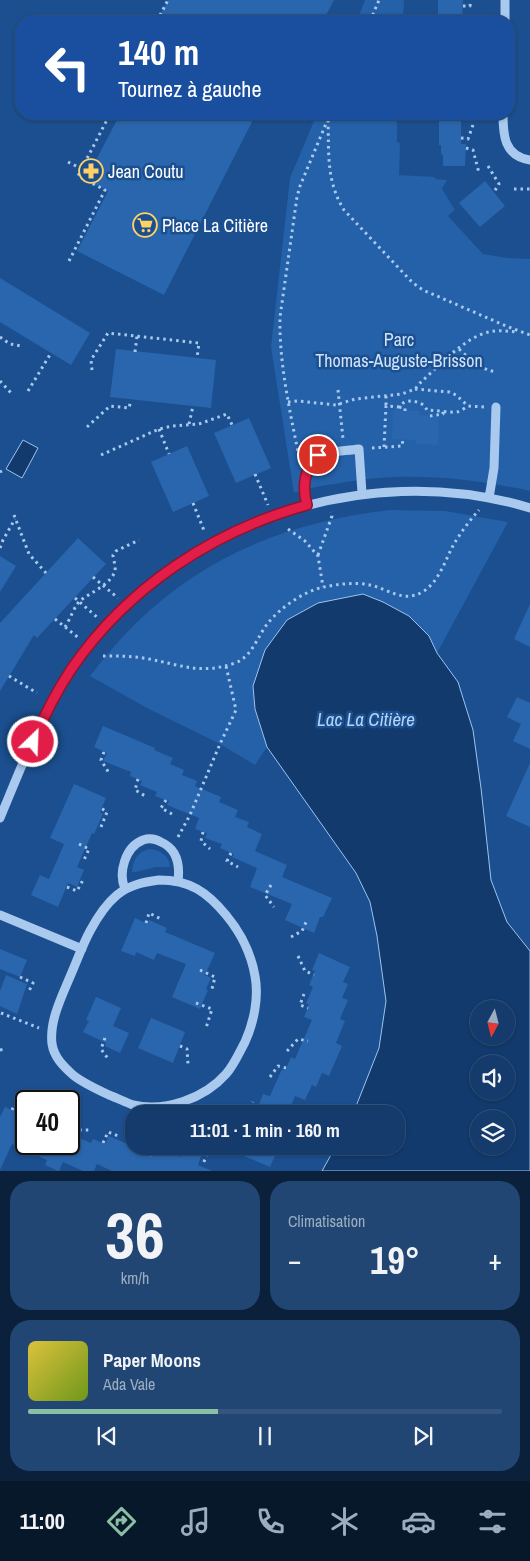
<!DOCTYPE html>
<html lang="fr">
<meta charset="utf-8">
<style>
:root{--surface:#143b6b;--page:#214673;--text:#f1f3f6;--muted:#9dadc1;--line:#33557e;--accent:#8abfa5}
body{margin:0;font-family:"Archivo Narrow",sans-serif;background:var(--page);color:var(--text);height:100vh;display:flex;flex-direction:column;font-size:19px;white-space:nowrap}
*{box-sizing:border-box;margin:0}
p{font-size:16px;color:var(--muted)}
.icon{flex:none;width:28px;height:28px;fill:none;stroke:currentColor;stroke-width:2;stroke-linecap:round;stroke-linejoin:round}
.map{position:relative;height:1171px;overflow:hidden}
.side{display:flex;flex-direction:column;gap:10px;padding:10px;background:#0b203b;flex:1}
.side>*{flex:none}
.banner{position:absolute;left:15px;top:15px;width:500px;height:105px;border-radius:20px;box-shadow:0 1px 4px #0004,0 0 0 1px var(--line);background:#1a4fa0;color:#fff;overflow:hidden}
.needle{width:32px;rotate:187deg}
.buttons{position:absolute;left:470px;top:1000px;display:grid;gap:10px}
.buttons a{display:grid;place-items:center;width:45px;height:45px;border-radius:50%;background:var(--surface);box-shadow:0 1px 4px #0004,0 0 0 1px var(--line);font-size:25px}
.speed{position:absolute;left:15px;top:1090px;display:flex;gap:10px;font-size:25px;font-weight:700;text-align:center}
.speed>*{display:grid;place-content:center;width:65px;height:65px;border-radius:50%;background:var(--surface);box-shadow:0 1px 4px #0004,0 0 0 1px var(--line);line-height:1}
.speed .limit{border:2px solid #111;border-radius:8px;background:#fff;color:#111}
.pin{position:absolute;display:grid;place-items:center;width:42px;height:42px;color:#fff;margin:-21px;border:2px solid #fff;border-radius:50%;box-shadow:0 1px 5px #0007}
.me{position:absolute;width:55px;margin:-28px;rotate:24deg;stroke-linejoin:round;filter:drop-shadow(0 0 4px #0008)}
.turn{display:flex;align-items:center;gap:18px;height:105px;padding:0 20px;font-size:22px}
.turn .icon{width:65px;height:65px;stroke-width:2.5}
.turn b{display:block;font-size:35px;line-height:42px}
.big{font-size:38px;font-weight:800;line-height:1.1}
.side .widget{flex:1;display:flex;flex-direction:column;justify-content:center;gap:8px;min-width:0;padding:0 18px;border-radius:20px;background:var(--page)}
.side .dial{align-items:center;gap:0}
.dial b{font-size:65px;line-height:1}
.song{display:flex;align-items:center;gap:15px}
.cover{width:60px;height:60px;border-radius:8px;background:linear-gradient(135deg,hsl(50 70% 55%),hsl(80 70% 35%))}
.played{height:5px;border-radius:2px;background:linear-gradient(90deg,var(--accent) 40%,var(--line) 40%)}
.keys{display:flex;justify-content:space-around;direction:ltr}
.heat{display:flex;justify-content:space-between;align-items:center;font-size:28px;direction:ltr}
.side .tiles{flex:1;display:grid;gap:10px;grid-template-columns:1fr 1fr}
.widget:last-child{grid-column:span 2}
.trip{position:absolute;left:125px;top:1105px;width:280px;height:50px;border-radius:20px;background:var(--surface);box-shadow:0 1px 4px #0004,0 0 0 1px var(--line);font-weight:800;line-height:50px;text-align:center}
.dock{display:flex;height:80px;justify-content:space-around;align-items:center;background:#08182b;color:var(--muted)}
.dock .icon{width:35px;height:35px}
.dock .current{color:var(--accent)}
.dock b{font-size:22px;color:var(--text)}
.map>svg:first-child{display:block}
.green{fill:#2461a8}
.water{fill:#123a6d;stroke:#9cc4f0;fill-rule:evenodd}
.building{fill:#2a66ad}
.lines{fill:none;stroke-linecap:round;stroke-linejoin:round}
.path{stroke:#a9c9ee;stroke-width:3;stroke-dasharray:2.5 4;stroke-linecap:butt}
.minor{stroke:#a9c9ee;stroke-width:9}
.route-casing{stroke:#92132f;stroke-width:12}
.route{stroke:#e11d48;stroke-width:9}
.labels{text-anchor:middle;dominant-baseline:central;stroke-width:5;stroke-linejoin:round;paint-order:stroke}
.poi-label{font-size:18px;fill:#fff;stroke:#1b4f8f;text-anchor:start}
.park-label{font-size:18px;fill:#cfe3fa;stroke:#1b4f8f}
.water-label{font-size:19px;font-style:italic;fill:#b5d3f5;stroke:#1b4f8f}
</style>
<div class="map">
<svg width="530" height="1171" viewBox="0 0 530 1171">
<rect width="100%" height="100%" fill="#1b4f8f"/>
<path class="green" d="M365 0H404L403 21H357Z
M317 114H397V142L400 143 399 175 434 177 436 179 447 180 442 189 455 210 448 216 483 254 507 258 530 259V491C464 477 402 471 335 484 321 486 307 488 294 493L271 347 290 178Z
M389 510 445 511 508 522 437 653 429 636 255 709 267 747 255 765 220 744 147 708 90 676C104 658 119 640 135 624 207 554 290 522 389 510Z
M149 849C160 850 169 855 170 867H156L136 872H132C133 859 138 852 149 849Z"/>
<path class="water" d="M23 440 38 448 22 478 6 469Z
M363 594 383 602 409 616 429 636 437 653 458 682 473 730 481 788 491 880 507 922 530 951V1171H322L336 1146H396V1114H353L379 1048 386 1001 377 936 370 902 356 873 267 747 255 709 253 686 265 650 287 620 318 603ZM479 1009H506V1036H479ZM479 1064H506V1091H479ZM479 1119H506V1146H479Z"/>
<path class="building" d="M168 0H334L323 21H157Z
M438 0H463L462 21H438Z
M120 114H256L164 295 77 251 108 191 78 176 86 160 94 164Z
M439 114H461V144H466L465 166H443V155L441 154V145H439Z
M485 181 505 206 480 227 459 203Z
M0 278 90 333 71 365 0 322Z
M116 349 216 360 211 408 110 397Z
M393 410 419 411V415L439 416 438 445 416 444V440L392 439Z
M249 418 271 468 236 483 214 433Z
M187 446 209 496 173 512 151 462Z
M78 538 106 564 37 638 34 635 0 691V623Z
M0 556 16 566 0 592Z
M530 604V647L514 639Z
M517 697 530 703V749L513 741 521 724 507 717Z
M103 726 155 748 154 750 173 758 170 764 184 770 182 775 197 781 195 786 221 797 219 802 238 810 235 817 249 822 247 827 262 834 255 851 287 865 282 877 332 898 323 917H320L314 933 285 920 292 904 250 887 257 868 232 857 234 854 220 848 222 844 205 838 207 833 195 829 199 818 167 805 169 801 155 796 157 792 140 785 142 781 130 776 131 772 103 761 107 753 94 747Z
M530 763V827L506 816Z
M74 784 106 798 100 812 103 814 94 834 92 833 77 867 84 870 77 887 68 883 58 907 31 895 40 875 49 879 64 844 50 838Z
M135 918 148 924 149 920 167 928 165 932 215 953 205 975 211 978 206 989 208 990 200 1009 172 997 186 964 157 953 154 960 136 952 135 956 121 951Z
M0 949 27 960 20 977 0 969Z
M319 953 350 967 343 982 348 984 342 998 348 1000 340 1019 345 1021 336 1043 342 1046 329 1076 322 1073 316 1087 312 1085 305 1100 295 1096 288 1114H265L257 1110 263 1094 270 1096 282 1069 285 1071 291 1057 295 1059 312 1020 304 1017 309 1005 306 1003 313 987 309 985 315 971 312 970Z
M6 975 27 984 17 1014 0 1006V991Z
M96 997 121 1008 113 1026 129 1033 120 1053 105 1046 106 1043 83 1032 89 1021 86 1020Z
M151 1018 185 1032 173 1063 138 1048Z
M5 1107 26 1117V1144H69V1136L73 1138 74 1136 91 1143 93 1139 105 1144 109 1136 132 1146H157L181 1157 186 1146 202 1153 198 1165 212 1171H112L97 1164 94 1171H83L63 1162 59 1171H58L45 1165 47 1160 12 1144 0 1170V1117Z
M221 1146H279L270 1167Z"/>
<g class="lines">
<path class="path" d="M463 6H470L471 0
M463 17H471L470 21
M157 21 168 0
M370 21 379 0
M328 120C329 153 326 181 344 210L410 280 417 286 423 290 506 326 530 335
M461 138 468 139 474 122
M466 148 473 150 479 173
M68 162 82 169
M488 166 499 184 494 192
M514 189H530
M69 261 105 190 78 176 110 114
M0 337 10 344 21 346
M459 349C471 360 480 369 496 372
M135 352 137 336
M92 370 91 360 108 333 199 343 197 358
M0 381 12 394
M415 389 449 392 456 395 468 406 484 407
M338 390 343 439
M28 391 51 353
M386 396V406
M288 402 298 401 336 405 355 399 402 394 415 389 421 382C440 365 465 337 489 332 498 330 507 331 516 332
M399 407 405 408V411
M430 416 443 414V410
M189 424 193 406
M87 427 110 406 129 408 131 400
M159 429 169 454
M384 447 386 406 398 407C406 399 414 400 424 405L427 410C433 410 452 413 457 412 461 411 465 408 468 406
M372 448 402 446 403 439
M101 455 159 429 172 426 199 424 227 414 232 425
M299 457C290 411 279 364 280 317L297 197 300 186 330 114
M0 472 2 471
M255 474 268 505
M193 503 205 533
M14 515 29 554 46 573
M288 529 305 541 318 556 323 587
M0 548 3 540 15 519
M318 555 332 516 331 512
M93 577 118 598
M75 598 98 618
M55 619 80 639
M65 627C70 620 75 604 81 600 90 593 113 583 115 570 116 565 113 560 113 555L116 551 139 540
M103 656C119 656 134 656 149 659 181 665 201 675 235 663 252 657 257 637 268 623 280 608 304 591 324 587 338 584 356 582 370 585 389 589 404 604 424 591 440 580 445 560 454 544 461 532 470 520 479 510
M9 676 37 693
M104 752 101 760 109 773
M138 779 135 790 147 797
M166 800 161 808 172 814
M101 827 107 812 101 808
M203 832 201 841 210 849
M178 837 190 815 220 744 236 710 226 666
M79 844 89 849 83 862
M231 853 227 861 238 867
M271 885 265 895 274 907
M67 887 77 891 83 880
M146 923 149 913 161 919
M291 937 302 931 307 920
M298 956 305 971 314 975
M200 970 215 977 212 989
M20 977 33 983 28 993
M304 994 300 1005 308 1008
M196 1003 212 1009 206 1028
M1 1013 39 1028
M105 1038 101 1049 109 1060
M180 1046 187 1049 188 1064
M0 1050 6 1049
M287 1051 298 1039 308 1041
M270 1077 278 1066 286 1068
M12 1110 14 1106 20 1109H26
M247 1114 253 1102
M70 1136 73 1130H89
M103 1143 108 1132 121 1137
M198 1147 208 1152 203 1164
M150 1156 154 1146"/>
<path class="minor" d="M505 21V0
M503 114C503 135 504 156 530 160
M489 498 494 468 496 407
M307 505C303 492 303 460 319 455 331 451 346 451 359 449L362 493
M0 818C21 768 41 714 72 669 170 525 363 457 530 508
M159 880C190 880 207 892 226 915 241 933 251 953 255 976 259 997 254 1022 245 1042 239 1053 234 1065 226 1074 204 1099 165 1112 133 1105 125 1102 117 1098 109 1095 96 1089 83 1083 73 1075 63 1066 54 1057 52 1044 49 1020 63 994 72 972 78 958 83 944 90 931 97 918 106 904 117 895 129 885 144 882 159 880Z
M125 889C118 873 125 847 143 840 149 838 156 839 161 842 177 849 180 865 178 881
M0 915 82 949"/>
</g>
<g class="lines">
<g class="route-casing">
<path id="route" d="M33 742C44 716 56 692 72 668 128 587 213 531 307 505 302 488 304 468 318 455"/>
</g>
<use href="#route" class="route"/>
</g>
<defs>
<g id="pharmacy-ring" transform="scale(1.25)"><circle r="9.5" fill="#1b4f8f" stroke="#ffd166" stroke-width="1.5"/><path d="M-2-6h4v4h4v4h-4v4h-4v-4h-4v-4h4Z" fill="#ffd166"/></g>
<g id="supermarket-ring" transform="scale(1.25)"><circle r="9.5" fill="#1b4f8f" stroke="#ffd166" stroke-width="1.5"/><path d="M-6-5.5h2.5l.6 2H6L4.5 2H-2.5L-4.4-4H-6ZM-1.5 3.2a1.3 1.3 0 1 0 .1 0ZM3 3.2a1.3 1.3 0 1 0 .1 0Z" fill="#ffd166"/></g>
</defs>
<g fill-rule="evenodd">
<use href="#pharmacy-ring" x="91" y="171"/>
<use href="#supermarket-ring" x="145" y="225"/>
</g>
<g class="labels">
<g class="poi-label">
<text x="108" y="171">Jean Coutu</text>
<text x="162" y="225">Place La Citière</text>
</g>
<g class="park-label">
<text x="399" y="339">Parc<tspan x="399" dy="21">Thomas-Auguste-Brisson</tspan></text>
</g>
<g class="water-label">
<text x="366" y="719">Lac La Citière</text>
</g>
</g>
</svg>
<div class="buttons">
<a><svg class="needle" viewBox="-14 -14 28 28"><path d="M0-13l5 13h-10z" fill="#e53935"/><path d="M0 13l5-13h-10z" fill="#9dadc1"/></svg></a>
<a><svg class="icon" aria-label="sound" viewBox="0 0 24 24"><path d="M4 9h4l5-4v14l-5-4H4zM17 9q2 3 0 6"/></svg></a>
<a><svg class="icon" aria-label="layers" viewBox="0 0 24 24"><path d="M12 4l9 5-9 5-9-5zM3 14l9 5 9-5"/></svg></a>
</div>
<div class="speed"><div class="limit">40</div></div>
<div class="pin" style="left:318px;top:455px;background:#d93025"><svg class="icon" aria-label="arrive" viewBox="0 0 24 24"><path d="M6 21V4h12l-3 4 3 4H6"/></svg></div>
<svg class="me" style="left:33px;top:742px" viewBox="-20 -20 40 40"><circle r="17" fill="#e11d48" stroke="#fff" stroke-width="3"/><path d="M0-11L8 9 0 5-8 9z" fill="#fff"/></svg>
<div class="trip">11:01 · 1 min · 160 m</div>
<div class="banner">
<div class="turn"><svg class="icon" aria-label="left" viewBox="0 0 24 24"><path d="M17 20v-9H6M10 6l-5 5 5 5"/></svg><div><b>140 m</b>Tournez à gauche</div></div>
</div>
</div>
<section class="side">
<div class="tiles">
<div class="widget dial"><b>36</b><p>km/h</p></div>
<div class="widget"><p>Climatisation</p>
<div class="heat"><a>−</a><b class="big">19°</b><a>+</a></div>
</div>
<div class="widget">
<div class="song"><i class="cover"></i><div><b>Paper Moons</b><p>Ada Vale</p></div></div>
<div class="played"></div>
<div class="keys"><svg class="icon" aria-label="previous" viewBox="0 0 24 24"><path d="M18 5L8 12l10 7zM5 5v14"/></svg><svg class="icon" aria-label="pause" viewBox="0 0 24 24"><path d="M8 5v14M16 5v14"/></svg><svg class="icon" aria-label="next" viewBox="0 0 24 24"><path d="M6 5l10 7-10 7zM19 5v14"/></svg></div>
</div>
</div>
</section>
<nav class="dock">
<b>11:00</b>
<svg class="icon current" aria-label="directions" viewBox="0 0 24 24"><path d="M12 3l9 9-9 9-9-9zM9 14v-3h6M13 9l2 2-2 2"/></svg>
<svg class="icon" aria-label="music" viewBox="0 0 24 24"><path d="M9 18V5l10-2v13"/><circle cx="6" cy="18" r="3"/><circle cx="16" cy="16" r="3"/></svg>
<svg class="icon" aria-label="phone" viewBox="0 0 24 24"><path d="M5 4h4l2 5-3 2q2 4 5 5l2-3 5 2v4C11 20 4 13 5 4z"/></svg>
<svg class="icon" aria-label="climate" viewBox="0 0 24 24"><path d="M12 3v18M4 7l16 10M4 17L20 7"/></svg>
<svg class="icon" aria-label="car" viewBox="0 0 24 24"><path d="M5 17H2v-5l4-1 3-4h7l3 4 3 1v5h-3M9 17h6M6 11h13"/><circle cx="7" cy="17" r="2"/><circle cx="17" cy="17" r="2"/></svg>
<svg class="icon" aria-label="filters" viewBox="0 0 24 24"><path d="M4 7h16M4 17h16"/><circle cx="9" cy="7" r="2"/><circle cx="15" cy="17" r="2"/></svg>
</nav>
